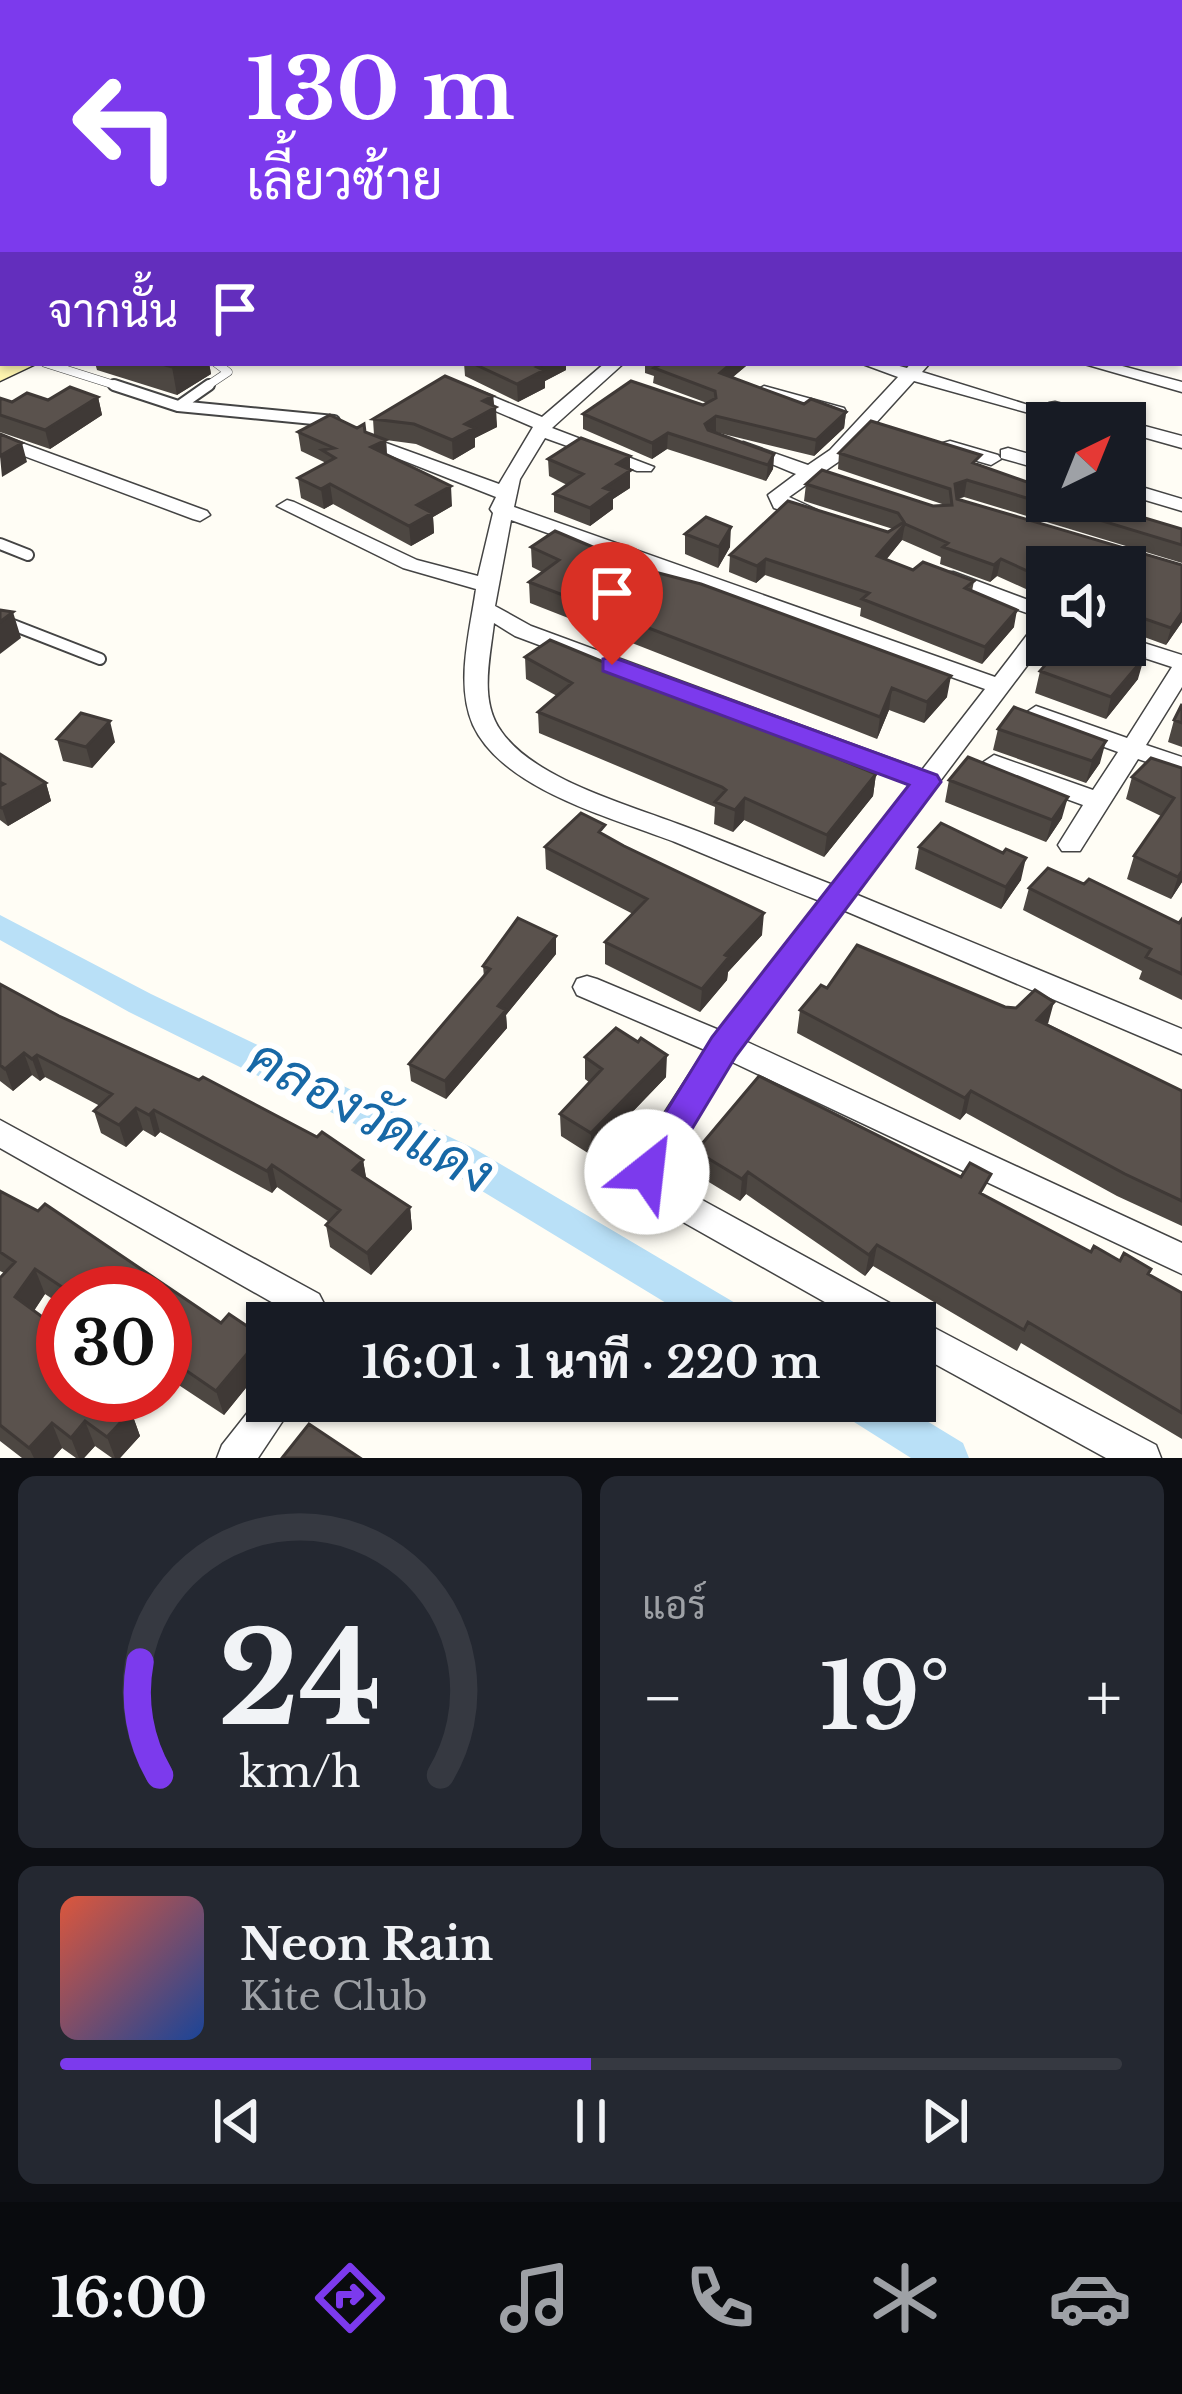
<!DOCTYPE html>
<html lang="th">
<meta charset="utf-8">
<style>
:root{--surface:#171b24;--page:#242831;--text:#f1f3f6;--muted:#9ea1a6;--line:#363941;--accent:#7c3aed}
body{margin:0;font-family:"Libre Baskerville",Sarabun,serif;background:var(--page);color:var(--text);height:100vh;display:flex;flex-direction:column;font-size:45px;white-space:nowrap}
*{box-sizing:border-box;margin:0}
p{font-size:39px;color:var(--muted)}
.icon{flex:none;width:66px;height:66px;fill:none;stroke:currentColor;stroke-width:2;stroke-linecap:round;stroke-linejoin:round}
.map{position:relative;height:1458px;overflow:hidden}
.sheet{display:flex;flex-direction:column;gap:18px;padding:18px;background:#0d0f14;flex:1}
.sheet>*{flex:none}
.banner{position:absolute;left:0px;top:0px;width:1182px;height:366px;box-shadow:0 3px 9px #0004;background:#7c3aed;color:#fff;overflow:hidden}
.needle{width:78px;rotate:43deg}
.tools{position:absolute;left:1026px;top:402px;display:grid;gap:24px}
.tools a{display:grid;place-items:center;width:120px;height:120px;border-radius:0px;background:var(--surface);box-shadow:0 3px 9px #0004;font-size:60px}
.speed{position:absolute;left:36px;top:1266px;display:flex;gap:24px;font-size:60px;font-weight:700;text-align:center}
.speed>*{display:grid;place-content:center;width:156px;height:156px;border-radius:50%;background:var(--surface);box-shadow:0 3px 9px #0004;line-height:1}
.speed .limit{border:18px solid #d22;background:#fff;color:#111}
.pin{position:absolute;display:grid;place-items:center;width:102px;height:102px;color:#fff;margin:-123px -51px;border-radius:50% 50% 50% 0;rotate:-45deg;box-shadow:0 0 12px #0007}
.pin .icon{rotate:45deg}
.me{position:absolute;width:132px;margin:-66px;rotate:29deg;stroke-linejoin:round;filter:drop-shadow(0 0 9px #0008)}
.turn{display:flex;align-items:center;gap:42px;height:252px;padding:0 48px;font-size:54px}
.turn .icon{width:156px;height:156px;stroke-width:2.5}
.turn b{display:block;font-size:84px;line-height:102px}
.then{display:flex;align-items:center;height:114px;padding:0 48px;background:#0003;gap:24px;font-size:45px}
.big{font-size:90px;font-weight:800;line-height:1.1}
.sheet .tile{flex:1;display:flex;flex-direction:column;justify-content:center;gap:18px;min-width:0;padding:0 42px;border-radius:18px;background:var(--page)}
.sheet .dial{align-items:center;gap:0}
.dial svg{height:312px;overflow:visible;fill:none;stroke:var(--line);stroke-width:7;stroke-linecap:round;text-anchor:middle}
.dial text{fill:var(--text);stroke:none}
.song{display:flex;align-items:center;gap:36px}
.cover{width:144px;height:144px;border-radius:18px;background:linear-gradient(135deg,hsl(10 70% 55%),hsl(220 70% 35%))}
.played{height:12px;border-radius:6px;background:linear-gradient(90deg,var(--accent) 50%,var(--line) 50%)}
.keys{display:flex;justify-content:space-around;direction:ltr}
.heat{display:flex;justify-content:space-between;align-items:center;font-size:66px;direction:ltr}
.sheet .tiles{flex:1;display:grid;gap:18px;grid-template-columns:1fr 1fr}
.tile:last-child{grid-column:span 2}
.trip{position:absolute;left:246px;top:1302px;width:690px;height:120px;border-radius:0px;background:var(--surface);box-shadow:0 3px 9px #0004;font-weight:800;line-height:120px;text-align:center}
.menu{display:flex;height:192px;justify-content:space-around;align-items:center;background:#090b0e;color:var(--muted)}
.menu .icon{width:84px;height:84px}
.menu .selected{color:var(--accent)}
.menu b{font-size:54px;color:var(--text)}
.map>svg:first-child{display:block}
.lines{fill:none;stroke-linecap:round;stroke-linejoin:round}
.canal{fill:#b9e0f7;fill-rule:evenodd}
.service-far2-casing{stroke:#444;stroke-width:8}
.service-far1-casing{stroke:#444;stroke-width:9}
.service-casing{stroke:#444;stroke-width:14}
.minor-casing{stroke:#444;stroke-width:3}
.tertiary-casing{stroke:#444;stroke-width:3}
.secondary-casing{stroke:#333;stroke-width:3}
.primary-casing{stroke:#222;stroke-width:3}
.service-far2{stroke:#fff;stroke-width:6}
.service-far1{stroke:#fff;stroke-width:8}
.service{stroke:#fff;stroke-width:10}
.minor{fill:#fff;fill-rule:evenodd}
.tertiary{fill:#fff;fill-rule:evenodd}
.secondary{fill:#fff6b0;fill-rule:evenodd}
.primary{fill:#f9d66b;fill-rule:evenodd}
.wall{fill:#4d4742}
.shaded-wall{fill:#3f3936}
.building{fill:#5a524d;stroke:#3f3936;stroke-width:3}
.route{fill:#7c3aed;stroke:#51269a;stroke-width:3}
.labels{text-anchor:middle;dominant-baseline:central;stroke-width:12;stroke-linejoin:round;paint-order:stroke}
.near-water-label{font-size:54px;font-style:italic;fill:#1768a6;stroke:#fff}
</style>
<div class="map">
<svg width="1182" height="1458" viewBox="0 0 1182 1458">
<rect width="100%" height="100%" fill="#fffdf5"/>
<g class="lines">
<path class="canal" d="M3 194V204L0 205V195Z
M0 915 151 994 475 1149 747 1310 752 1323H699L449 1171 129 1012 0 940Z
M837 1401H894L963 1443 969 1458H911L843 1415Z"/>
<g class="service-far2-casing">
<path id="service-far2" d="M918 0 935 3
M571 2 582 3
M15 3 22 0"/>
</g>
<g class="service-far1-casing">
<path id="service-far1" d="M45 363 124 388
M204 388 228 372 216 363"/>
</g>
<g class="service-casing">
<path id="service" d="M114 385 178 406 334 421
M179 406 209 385
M0 544 28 555
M0 620 100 659"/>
</g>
<g class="minor-casing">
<path id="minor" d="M451 0H466L448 3Z
M1179 15H1182V21H1179Z
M1179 66 1182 67V75L1179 74Z
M1179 230H1182V240H1179Z
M1179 290 1182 291V301L1179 300Z
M1179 348H1182V358H1179Z
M605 363H624L552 428 654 467 651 471H637L545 438 520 479 514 507 995 677 1037 622 1027 613 937 582 934 577 937 572H953L1047 607V639L855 894 1182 1029V1054L843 910 745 1041 1182 1243V1274L730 1061 664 1165 666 1172 682 1189 906 1312 910 1321 927 1324 1156 1445 1161 1458H1106L915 1353V1323H862L660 1209 640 1188 632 1163 705 1050 577 995 573 987 577 979 587 976 597 979 719 1030 820 901C771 882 723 862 675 842 613 818 503 790 473 725 455 684 470 631 476 589L403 568 277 506 287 500 294 502 417 560 478 576 493 513 490 509 496 497 369 447 372 443H386L499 484 533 427 458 395V387H470L542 417ZM511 520 985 689 922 770 531 626 495 606ZM494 623 515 636 911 784 833 885C781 865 730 843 678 824 626 804 534 779 501 731 479 701 490 658 494 623Z
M860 363H888L907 368 911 363H930L922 372 1038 408 1029 413 914 381 844 458 825 471 833 477 830 481 813 480 789 497 817 510V518L810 520 774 508 768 495 796 474 733 448 743 442 808 465 830 450 898 377Z
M1081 363H1111L1182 382V392Z
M764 386 844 408 846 412 837 418 758 395 755 391Z
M1055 402 1182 436V448L1125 432V423H1092L1049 411V403Z
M0 435 207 511 210 515 200 521 193 519 0 447Z
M950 441 998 455 1001 459 991 465 943 451V443Z
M1008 448 1047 459V471L1001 458V450Z
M1125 482 1182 499V511L1125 494Z
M1125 637 1182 655V687L1146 745 1182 757V774L1138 759 1080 851H1062L1058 845 1083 805 985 769 982 763 994 755 1093 790 1118 752 1028 719 1024 714 1036 706 1127 738 1172 667 1117 649 1114 645H1125Z
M0 1120 319 1294 334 1323H299L295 1316 275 1304 0 1148Z
M267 1388V1401H296L258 1458H217L222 1445Z"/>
</g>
<g class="tertiary-casing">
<path id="tertiary" d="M1179 191H1182V202H1179Z"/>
</g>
<g class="secondary-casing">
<path id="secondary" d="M38 363 0 381V364Z"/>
</g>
<g class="primary-casing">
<path id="primary" d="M0 321H3L0 338Z"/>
</g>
<use href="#service-far2" class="service-far2"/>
<use href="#service-far1" class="service-far1"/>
<use href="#service" class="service"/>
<use href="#minor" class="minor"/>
<use href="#tertiary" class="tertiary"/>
<use href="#secondary" class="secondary"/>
<use href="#primary" class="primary"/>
</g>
<path class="wall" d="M95 363H209L211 374 177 395 97 370Z
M464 363H566V370L545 381V388L518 402 465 376Z
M645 363H746V366L732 378 804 404 846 412 844 428 814 456 715 432 774 454 773 469 766 481 667 449 652 459 583 429V414L703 405 707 403 653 383 654 376 645 373Z
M493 396 497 427 475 438V447L453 460 416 444 386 440 387 455 452 506 433 517 434 533 411 546 333 504 324 509 301 498 298 478 324 464V462L301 451 298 432H365L374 435 373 419Z
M98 397 102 415 50 449 0 432V398L12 402Z
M839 453 979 466 1018 480 1182 529V563L964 497 957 499 1182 565V622L1166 645 1125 630V567H1047L1039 595 997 576 990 582 940 564 941 557 902 540 886 560 913 570 974 581 972 591 1014 627 982 664 860 616 861 608 765 575 756 583 729 572 730 555 888 532 893 529 804 501 806 484 933 506 945 505 838 469Z
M630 456V488L613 499V509L590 526 554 512V494L567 485 549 476 548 459Z
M685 534 730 547 718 568 685 554Z
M531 547 947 697 924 723 889 710 877 739 530 603 529 582 542 572 532 567Z
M1055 645 1138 679 1106 719 1035 693 1040 671 1052 658Z
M525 657 876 774 873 796 824 857 744 820 733 832 714 824 715 807 539 733 538 712 557 696 526 679Z
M1182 704V747L1168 742 1174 720Z
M998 729 1100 763 1086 783 993 750Z
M57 739 115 742 92 768 63 761Z
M0 754 46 783 51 801 8 826 0 820Z
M1182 768V882L1171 899 1127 879 1134 856 1161 816 1126 799 1132 777Z
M949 780 1062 818 1046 842 945 802Z
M605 836 762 935 728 972 727 980 700 1012 605 964V942L633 914 546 869 545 847Z
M919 847 1021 880 1001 909 915 869Z
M1084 884 1179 923 1182 919V1000L1139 979 1142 971 1023 910 1029 888Z
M556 954 506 1015 507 1028 446 1099 411 1081 409 1064 484 977 483 966Z
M0 984 59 1016 363 1160 366 1179 410 1207 412 1229 371 1275 330 1247 326 1225 329 1222 277 1187 272 1193 160 1132 155 1137 143 1130 126 1147 101 1133 94 1111 100 1106 45 1077 40 1081 32 1075 13 1091 0 1081Z
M827 988 1016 1008 1182 1091V1226L1117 1196 966 1113 960 1120 797 1033 800 1010Z
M585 1057 666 1077 591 1155 561 1136 560 1114 590 1083 585 1079Z
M696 1151 985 1196 1091 1252 1120 1261 1182 1293V1439L1021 1343 1017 1351 873 1266 865 1276 746 1194 740 1201 694 1173Z
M0 1191 38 1211 45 1204 221 1323 229 1314 262 1336 267 1362 224 1415 165 1376V1293H63V1306L45 1294 34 1311 63 1332V1395H132L134 1402 128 1409 131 1411 140 1436 120 1458H112L95 1446 84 1458H76L62 1448 53 1458H22L0 1441V1278L4 1273 0 1271Z"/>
<path class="shaded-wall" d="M179 363H209L211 374 177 395 172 367Z
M546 363H566V370L545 381V388L518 402 517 384 537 367Z
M732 363H746V366L719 388 720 373Z
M493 396 494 409 496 407 497 427 475 438V447L453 460 452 440 483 401Z
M98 397 102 415 50 449 45 430Z
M846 412 844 428 814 456 816 440Z
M716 416V431L705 440V424Z
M668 433 667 449 652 459V443Z
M386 440 387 459 371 447Z
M22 443 27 462 2 477 0 456Z
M774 454 773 469 766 481 768 465Z
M630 456V488L613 499V509L590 526V508L617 464Z
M967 480 964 497 952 500 955 484Z
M330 484 333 504 324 509 321 489Z
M451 486 452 506 433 517 434 533 411 546 409 526 417 505Z
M905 524 902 540 875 573 877 556Z
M731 527 730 547 718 568 719 547Z
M766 559 765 575 756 583 757 566Z
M1001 559 997 576 990 582 994 565Z
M1047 575V589L1039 595 1043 578Z
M1017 610 1014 627 982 664 985 647Z
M13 612 21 638 0 654V622Z
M1182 612V622L1166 645 1171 628Z
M1144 658 1138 679 1106 719 1111 697Z
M951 676 947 697 924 723 927 702Z
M892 688 889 710 877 739 880 717Z
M110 721 115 742 92 768 86 747Z
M1106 741 1100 763 1086 783 1092 761Z
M876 774 873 796 824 857 827 835Z
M46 783 51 801 8 826 2 808Z
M1068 797 1062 818 1046 842 1052 820Z
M745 798 744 820 733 832 735 810Z
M1026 858 1021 880 1001 909 1006 887Z
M1182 871V882L1171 899 1178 877Z
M764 913 762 935 728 972 727 980 700 1012 702 989 725 955Z
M556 936V954L506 1015 507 1028 446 1099 445 1081 498 1006Z
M1054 1002 1048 1024 1037 1020Z
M24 1053 32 1075 13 1091 5 1069Z
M37 1055 45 1077 40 1081 32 1059Z
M667 1055 666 1077 591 1155V1133Z
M971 1091 966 1113 960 1120 965 1098Z
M136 1108 143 1130 126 1147 119 1125Z
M154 1110 160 1132 155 1137 149 1115Z
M363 1160 367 1182 353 1170Z
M272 1165 277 1187 272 1193 267 1171Z
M748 1172 746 1194 740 1201 742 1179Z
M410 1207 412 1229 371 1275 367 1253Z
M877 1245 873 1266 865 1276 869 1255Z
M35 1269 45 1294 26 1322 15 1297Z
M262 1336 267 1362 224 1415 216 1391Z
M109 1395H132L134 1402 118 1421Z
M131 1411 140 1436 120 1458H115L107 1437Z
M85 1421 95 1446 84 1458H79L71 1438Z
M52 1423 62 1448 53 1458H34L29 1448Z"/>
<path class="building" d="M158 363H179L172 367Z
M472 363H546L537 367 544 370 517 384Z
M658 363H732L720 373 804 404 811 399 846 412 816 440 716 416 705 424 708 430 774 454 768 465 668 433 652 443 583 414 631 381 703 405 716 398 715 391 654 368 661 364Z
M445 376 493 396 483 401 496 407 465 424 474 428 452 440 414 424 373 419Z
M70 387 98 397 45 430 0 415V398L12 402 27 393 48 400Z
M330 415 357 428 364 424 365 432 386 440 371 447 451 486 417 505 432 513 409 526 330 484 321 489 298 478 335 458 322 450 334 448 298 432Z
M871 421 981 455 973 463 1047 489V501H1088L1182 529V545L967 480 955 484 957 499 1182 565V612L1171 628 1125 612V567H1088L1068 558 1057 567H1047V575L1043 578 1001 559 994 565 943 547 948 543 905 524 877 556 913 570 923 562 974 581 965 588 1017 610 985 647 862 599 869 593 766 559 757 566 730 555 788 501 888 532 904 522 898 513 806 484 822 470 933 506 952 505 950 489 839 453Z
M0 434 22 443 0 456Z
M581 438 630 456 617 464 631 470 604 488 613 491 590 508 554 494 583 474 548 459Z
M706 517 731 527 719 547 685 534Z
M555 531 647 570 701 584 951 676 927 702 892 688 880 717 529 582 559 560 531 547Z
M0 610 13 612 0 622Z
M550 640 876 774 827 835 745 798 735 810 715 802 726 790 722 787 538 712 572 683 525 657Z
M1055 645H1113L1144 658 1111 697 1040 671 1061 647Z
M1182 704V723L1174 720Z
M1014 707 1106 741 1092 761 998 729Z
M81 713 110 721 86 747 57 739Z
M0 754 46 783 2 808 0 807V786L4 784 0 782Z
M968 757 1068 797 1052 820 949 780Z
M1151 758 1182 768V871L1178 877 1134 856 1174 798 1132 777Z
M581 813 605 825 599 832 624 846 764 913 725 955 729 957 702 989 605 942 647 899 545 847Z
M941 823 1003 853 1006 849 1026 858 1006 887 919 847Z
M1048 868 1084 884 1089 879 1179 923 1182 919V974L1146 957 1151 949 1029 888Z
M518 918 556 936 498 1006 506 1010 445 1081 409 1064 490 969 483 966Z
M857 945 1005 1007 1016 1008 1035 990 1054 1002 1037 1020 1182 1091V1201L1125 1174 971 1091 965 1098 800 1010 821 985 827 988Z
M0 984 59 1016 199 1080 203 1077 317 1137 322 1132 363 1160 353 1170 410 1207 367 1253 326 1225 340 1210 272 1165 267 1171 154 1110 149 1115 136 1108 119 1125 94 1111 112 1094 37 1055 32 1059 24 1053 5 1069 0 1065Z
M616 1028 638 1042 641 1038 667 1055 591 1133 560 1114 602 1069 585 1057Z
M759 1076 961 1177 970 1163 991 1174 980 1193 1091 1252 1094 1246 1120 1261 1124 1253 1151 1269 1148 1274 1182 1293V1413L1028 1322 1024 1330 877 1245 869 1255 748 1172 742 1179 696 1151Z
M0 1191 38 1211 45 1204 221 1323 229 1314 262 1336 216 1391 165 1356V1293H71L35 1269 15 1297 63 1332V1395H109L131 1411 107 1437 85 1421 71 1438 52 1423 29 1448 0 1425V1278L15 1262 0 1252Z
M309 1424 360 1458H282Z"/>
<path class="route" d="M612 657 937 775 941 782 736 1056 660 1182 647 1187 635 1182 629 1172 712 1037 909 785 603 671V659Z"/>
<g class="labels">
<g class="near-water-label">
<text transform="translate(371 1116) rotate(28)">คลองวัดแดง</text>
</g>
</g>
</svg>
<div class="tools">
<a><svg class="needle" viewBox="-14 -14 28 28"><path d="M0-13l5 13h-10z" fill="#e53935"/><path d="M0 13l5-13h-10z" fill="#9ea1a6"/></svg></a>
<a><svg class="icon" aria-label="sound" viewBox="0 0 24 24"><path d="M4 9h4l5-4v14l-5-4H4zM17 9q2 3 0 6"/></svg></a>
</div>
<div class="speed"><div class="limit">30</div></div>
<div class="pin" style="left:612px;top:665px;background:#d93025"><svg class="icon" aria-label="arrive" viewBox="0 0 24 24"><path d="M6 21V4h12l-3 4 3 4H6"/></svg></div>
<svg class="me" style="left:647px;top:1172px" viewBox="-20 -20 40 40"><circle r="19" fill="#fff"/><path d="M0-13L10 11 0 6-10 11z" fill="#7c3aed"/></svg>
<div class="trip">16:01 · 1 นาที · 220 m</div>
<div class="banner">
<div class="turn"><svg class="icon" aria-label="left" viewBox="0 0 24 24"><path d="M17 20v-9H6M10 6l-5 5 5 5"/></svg><div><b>130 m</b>เลี้ยวซ้าย</div></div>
<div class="then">จากนั้น<svg class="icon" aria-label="arrive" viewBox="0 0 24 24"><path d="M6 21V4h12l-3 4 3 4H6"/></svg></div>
</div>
</div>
<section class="sheet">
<div class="tiles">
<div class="tile dial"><svg viewBox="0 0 100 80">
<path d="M14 69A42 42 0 1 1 86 69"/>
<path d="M14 69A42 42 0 0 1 9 40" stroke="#7c3aed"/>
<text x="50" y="56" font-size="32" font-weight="700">24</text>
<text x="50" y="72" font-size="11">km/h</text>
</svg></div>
<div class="tile"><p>แอร์</p>
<div class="heat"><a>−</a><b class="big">19°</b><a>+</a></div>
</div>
<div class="tile">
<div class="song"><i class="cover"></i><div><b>Neon Rain</b><p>Kite Club</p></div></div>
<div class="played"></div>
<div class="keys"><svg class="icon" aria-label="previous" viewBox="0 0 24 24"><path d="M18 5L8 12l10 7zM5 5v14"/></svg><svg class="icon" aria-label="pause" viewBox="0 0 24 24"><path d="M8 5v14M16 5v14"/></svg><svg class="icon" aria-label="next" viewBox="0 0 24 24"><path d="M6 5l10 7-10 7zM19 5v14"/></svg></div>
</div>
</div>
</section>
<nav class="menu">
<b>16:00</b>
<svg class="icon selected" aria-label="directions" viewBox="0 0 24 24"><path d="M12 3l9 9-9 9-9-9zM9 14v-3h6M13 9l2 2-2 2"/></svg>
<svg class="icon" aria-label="music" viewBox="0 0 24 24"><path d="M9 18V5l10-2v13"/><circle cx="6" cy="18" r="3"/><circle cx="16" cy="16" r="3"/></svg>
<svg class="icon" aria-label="phone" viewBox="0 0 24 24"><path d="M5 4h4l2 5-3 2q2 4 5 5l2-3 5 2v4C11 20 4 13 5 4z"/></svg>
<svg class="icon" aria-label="climate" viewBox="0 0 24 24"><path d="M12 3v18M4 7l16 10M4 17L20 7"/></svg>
<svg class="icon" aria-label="car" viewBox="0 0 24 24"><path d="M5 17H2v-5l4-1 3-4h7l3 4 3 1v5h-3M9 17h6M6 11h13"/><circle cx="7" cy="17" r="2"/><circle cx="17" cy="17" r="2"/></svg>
</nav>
